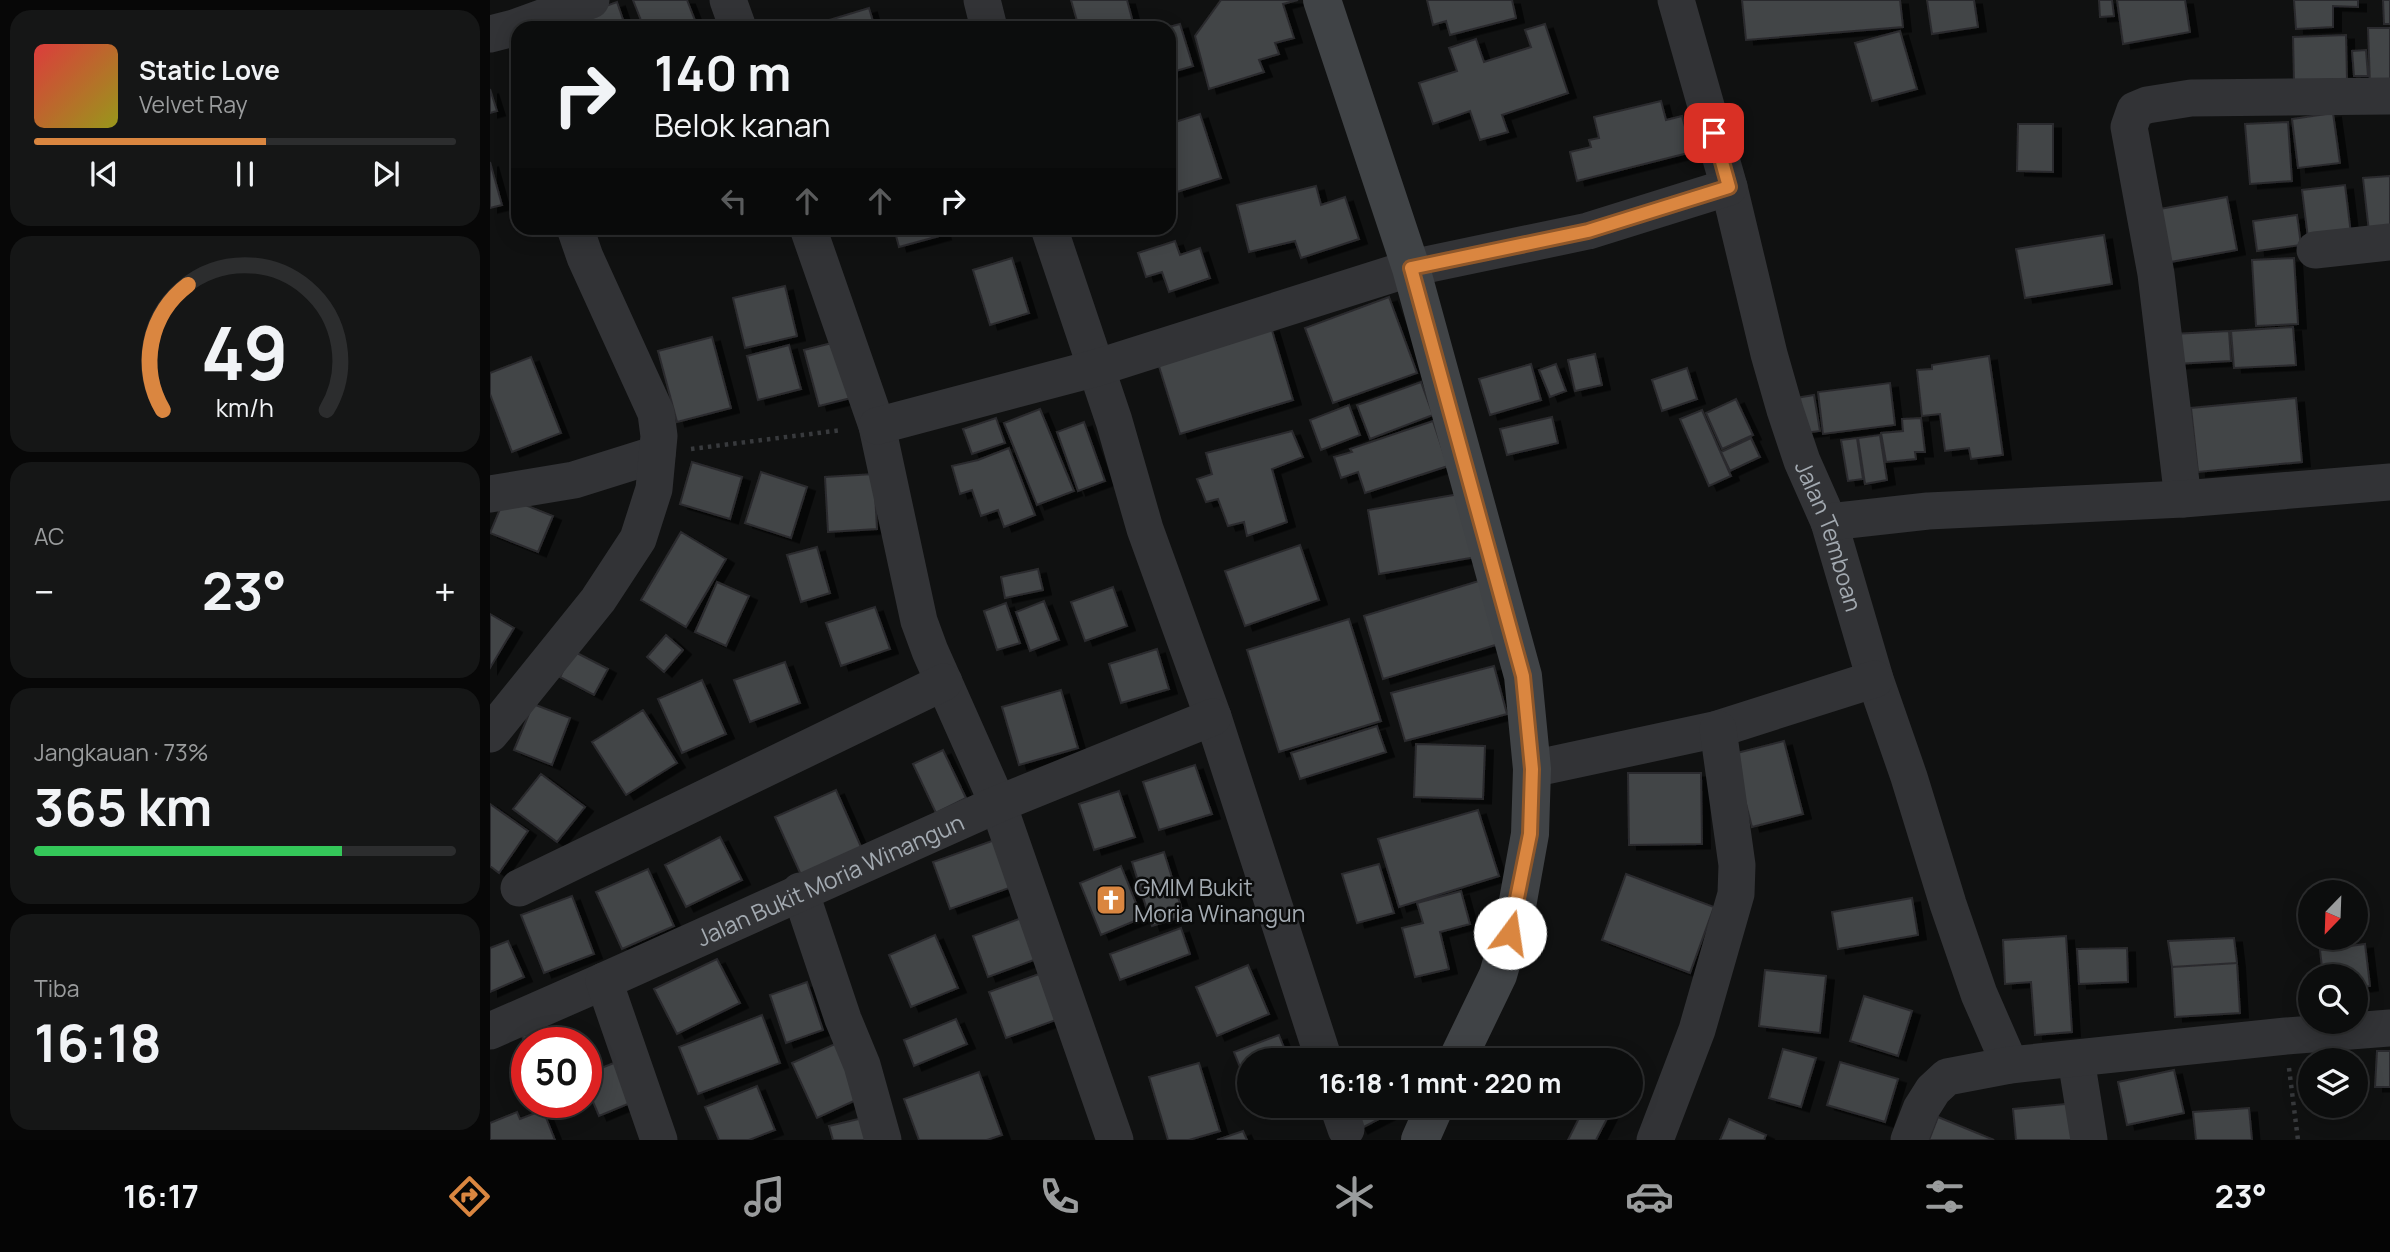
<!DOCTYPE html>
<html lang="id">
<meta charset="utf-8">
<style>
:root{--surface:#0c0d0d;--page:#151616;--text:#f1f3f6;--muted:#9a9c9d;--line:#2c2d2e;--accent:#da8640}
body{margin:0;font-family:Manrope,sans-serif;background:var(--page);color:var(--text);height:100vh;display:flex;flex-direction:column;font-size:26px;white-space:nowrap}
*{box-sizing:border-box;margin:0}
p{font-size:23px;color:var(--muted)}
.icon{flex:none;width:38px;height:38px;fill:none;stroke:currentColor;stroke-width:2;stroke-linecap:round;stroke-linejoin:round}
.map{position:relative;flex:1;overflow:hidden}
.panel{display:flex;flex-direction:column;gap:10px;padding:10px;background:#070707;width:490px}
.panel>*{flex:none}
.hud{position:absolute;left:21px;top:21px;width:665px;height:214px;border-radius:21px;box-shadow:0 4px 18px #0003,0 0 0 2px var(--line);background:#0c0d0d;color:var(--text);overflow:hidden}
.needle{width:46px;rotate:203deg}
.fabs{position:absolute;left:1808px;top:880px;display:grid;gap:14px}
.fabs a{display:grid;place-items:center;width:70px;height:70px;border-radius:50%;background:var(--surface);box-shadow:0 4px 18px #0003,0 0 0 2px var(--line);font-size:35px}
.speed{position:absolute;left:21px;top:1027px;display:flex;gap:14px;font-size:35px;font-weight:700;text-align:center}
.speed>*{display:grid;place-content:center;width:91px;height:91px;border-radius:50%;background:var(--surface);box-shadow:0 4px 18px #0003,0 0 0 2px var(--line);line-height:1}
.speed .limit{border:10px solid #d22;background:#fff;color:#111}
.pin{position:absolute;display:grid;place-items:center;width:60px;height:60px;color:#fff;margin:-30px;border-radius:14px;box-shadow:0 4px 10px #0006}
.me{position:absolute;width:77px;margin:-38px;rotate:14deg;stroke-linejoin:round;filter:drop-shadow(0 0 5px #0008)}
.turn{display:flex;align-items:center;gap:24px;height:147px;padding:0 28px;font-size:32px}
.turn .icon{width:91px;height:91px;stroke-width:2.5}
.turn b{display:block;font-size:49px;line-height:60px}
.lanes{display:flex;align-items:center;height:66px;padding:0 28px;background:#0003;justify-content:center;gap:35px;direction:ltr}
.lanes .off{opacity:.35}
.big{font-size:52px;font-weight:700;line-height:1.1}
.panel .widget{flex:1;display:flex;flex-direction:column;justify-content:center;gap:10px;min-width:0;padding:0 24px;border-radius:21px;background:var(--page)}
.panel .dial{align-items:center;gap:0}
.dial svg{height:182px;overflow:visible;fill:none;stroke:var(--line);stroke-width:7;stroke-linecap:round;text-anchor:middle}
.dial text{fill:var(--text);stroke:none}
.song{display:flex;align-items:center;gap:21px}
.cover{width:84px;height:84px;border-radius:10px;background:linear-gradient(135deg,hsl(0 70% 55%),hsl(60 70% 35%))}
.played{height:7px;border-radius:4px;background:linear-gradient(90deg,var(--accent) 55%,var(--line) 55%)}
.keys{display:flex;justify-content:space-around;direction:ltr}
.heat{display:flex;justify-content:space-between;align-items:center;font-size:38px;direction:ltr}
.charge{height:10px;border-radius:5px;background:linear-gradient(90deg,#34c759 73%,var(--line) 0)}
.trip{position:absolute;left:747px;top:1048px;width:406px;height:70px;border-radius:35px;background:var(--surface);box-shadow:0 4px 18px #0003,0 0 0 2px var(--line);font-weight:700;line-height:70px;text-align:center}
.dock{display:flex;height:112px;justify-content:space-around;align-items:center;background:#050505;color:var(--muted)}
.dock .icon{width:49px;height:49px}
.dock .current{color:var(--accent)}
.dock b{font-size:32px;color:var(--text)}
main{display:flex;flex:1;min-height:0}
.map>svg:first-child{display:block}
.building{fill:#424447;stroke:#2b2b2d;stroke-width:2;filter:url(#shadow)}
.lines{fill:none;stroke-linecap:round;stroke-linejoin:round}
.path{stroke:#383a3d;stroke-width:4.5;stroke-dasharray:3.5 5;stroke-linecap:butt}
.minor{stroke:#323336;stroke-width:37}
.secondary{stroke:#404346;stroke-width:38}
.route-casing{stroke:#8e572a;stroke-width:18}
.route{stroke:#da8640;stroke-width:12}
.labels{text-anchor:middle;dominant-baseline:central;stroke-width:5;stroke-linejoin:round;paint-order:stroke}
.street-label{font-size:23px;fill:#a3aab1;stroke:#0b0c0c}
.poi-label{font-size:23px;fill:#a3aab1;stroke:#0b0c0c;text-anchor:start}
</style>
<main>
<section class="panel">
<div class="widget">
<div class="song"><i class="cover"></i><div><b>Static Love</b><p>Velvet Ray</p></div></div>
<div class="played"></div>
<div class="keys"><svg class="icon" aria-label="previous" viewBox="0 0 24 24"><path d="M18 5L8 12l10 7zM5 5v14"/></svg><svg class="icon" aria-label="pause" viewBox="0 0 24 24"><path d="M8 5v14M16 5v14"/></svg><svg class="icon" aria-label="next" viewBox="0 0 24 24"><path d="M6 5l10 7-10 7zM19 5v14"/></svg></div>
</div>
<div class="widget dial"><svg viewBox="0 0 100 80">
<path d="M14 69A42 42 0 1 1 86 69"/>
<path d="M14 69A42 42 0 0 1 25 14" stroke="#da8640"/>
<text x="50" y="56" font-size="32" font-weight="700">49</text>
<text x="50" y="72" font-size="11">km/h</text>
</svg></div>
<div class="widget"><p>AC</p>
<div class="heat"><a>−</a><b class="big">23°</b><a>+</a></div>
</div>
<div class="widget"><p>Jangkauan · 73%</p><b class="big">365 km</b><div class="charge"></div></div>
<div class="widget"><p>Tiba</p><b class="big">16:18</b></div>
</section>
<div class="map">
<svg width="1900" height="1140" viewBox="0 0 1900 1140">
<defs>
<filter id="shadow"><feDropShadow dx="8" dy="4.5" stdDeviation="0" flood-color="#0009"/></filter>
</defs>
<rect width="100%" height="100%" fill="#101111"/>
<path class="building" d="M143 0H197L208 28H154Z
M581 0H637L644 26 589 28Z
M731 0H808L793 4 804 38 785 43 789 54 769 60 774 72 719 89 705 36Z
M937 0H1022L1026 18 960 35 956 21 943 25Z
M1252 0H1410L1413 27 1256 40Z
M1437 0H1484L1488 27 1442 34Z
M1609 0H1622L1624 16 1610 17Z
M1627 0H1695L1700 32 1633 44Z
M1804 0H1868V7L1843 6V27L1806 29Z
M1893 0H1900V24H1894Z
M127 2 136 28H73L71 22Z
M379 8 385 28H335L333 22Z
M690 24 703 66 679 73V28H675Z
M1055 24 1078 93 1012 115 1018 132 990 140 980 111 943 124 929 83 967 71 959 48 986 39 994 62 1041 47 1035 30Z
M1878 28H1900V85H1880Z
M1410 31 1427 89 1382 101 1365 43Z
M1856 35 1857 79 1804 81 1803 37Z
M1876 50 1878 76H1864L1862 51Z
M0 89 7 111 0 113Z
M1171 101 1176 120 1192 116 1202 152 1087 181 1080 152 1101 147 1099 140 1109 138 1104 117Z
M1843 113 1850 163 1808 168 1802 119Z
M710 114 731 178 687 192 679 167V124Z
M1798 122 1802 181 1760 184 1755 124Z
M1528 124H1563V172L1527 171Z
M0 162 12 205 0 208Z
M1900 176V230L1879 232 1873 178Z
M1855 185 1862 242 1819 246 1812 190Z
M826 186 831 205 855 197 869 239 811 258 805 241 759 252 747 205Z
M1737 197 1747 250 1675 263 1664 210Z
M1807 215 1811 245 1767 251 1763 221Z
M404 228H451L453 235 409 247Z
M1614 235 1622 284 1535 298 1526 249Z
M685 241 690 255 710 248 720 278 679 292 672 272 656 277 648 253Z
M522 258 539 313 500 325 483 270Z
M1804 258 1808 324 1766 326 1762 260Z
M295 286 307 336 255 348 243 298Z
M899 297 927 373 843 403 815 328Z
M781 327 803 400 690 434 667 360Z
M1803 327 1806 365 1744 368 1741 331Z
M1739 331 1741 361 1685 364 1683 334Z
M222 337 241 408 187 422 168 351Z
M346 342 361 398 329 406 314 350Z
M299 345 311 389 268 400 257 356Z
M1105 354 1112 385 1085 391 1078 360Z
M1499 356 1513 455 1481 459 1479 448 1455 451 1450 414 1432 416 1427 370 1442 369V365Z
M41 357 71 433 22 452 0 394V373Z
M1041 364 1051 400 1000 415 989 379Z
M1066 364 1076 391 1060 397 1049 370Z
M1197 368 1207 399 1172 411 1162 380Z
M931 382 943 415 880 439 867 405Z
M1400 383 1405 425 1333 434 1328 392Z
M1324 395 1330 431 1306 434 1300 399Z
M1806 398 1812 462 1708 472 1701 408Z
M1246 399 1263 435 1232 449 1216 413Z
M859 405 870 435 831 450 820 420Z
M550 409 584 491 547 505 514 423Z
M1212 410 1241 476 1219 486 1190 419Z
M1062 417 1068 443 1017 455 1010 429Z
M506 418 515 443 482 454 473 429Z
M1431 418 1435 452H1425L1426 459 1396 462 1391 433 1413 431 1412 419Z
M943 421 958 466 875 493 868 472 851 478 844 457 862 452 860 449Z
M594 422 615 481 588 491 567 432Z
M802 431 813 457 782 469 797 522 757 536 754 522 738 526 728 499 716 502 707 479 722 474 716 453Z
M1390 435 1397 480 1375 484 1368 438Z
M1261 438 1270 457 1240 471 1231 452Z
M1367 438 1373 479 1358 481 1351 440Z
M519 448 545 515 514 527 508 510 491 516 482 490 470 494 462 466 488 460Z
M202 462 252 477 240 519 190 504Z
M271 472 317 487 301 538 255 523Z
M384 474 387 529 338 532 335 477Z
M975 493 986 557 889 574 878 510Z
M15 497 63 516 48 552 0 533Z
M191 532 236 559 196 627 151 600Z
M810 545 829 600 755 626 735 571Z
M327 547 340 593 311 602 297 555Z
M548 569 553 590 515 598 511 577Z
M992 580 1012 643 893 679 874 616Z
M227 582 259 596 236 646 205 632Z
M623 587 637 626 595 641 581 602Z
M554 601 569 640 540 651 526 612Z
M516 603 530 643 507 650 494 611Z
M385 607 400 649 351 666 336 623Z
M0 614 24 628 0 668Z
M859 619 891 721 789 752 757 650Z
M176 635 193 650 174 672 157 657Z
M667 649 679 689 631 703 619 664Z
M83 651 118 669 104 695 70 677Z
M295 662 310 703 260 722 244 680Z
M1004 666 1017 714 915 741 901 693Z
M212 680 236 734 192 753 168 699Z
M571 690 588 748 529 765 512 707Z
M43 704 80 718 62 765 24 750Z
M153 710 187 763 136 795 102 742Z
M887 726 896 752 810 779 801 753Z
M1294 741 1313 814 1262 827 1243 754Z
M926 744 995 746 993 799 924 797Z
M453 750 476 798 446 813 423 764Z
M705 765 722 814 669 830 653 782Z
M1138 773H1211L1212 844 1139 845Z
M51 774 95 807 67 842 23 809Z
M346 790 372 849 311 875 285 817Z
M629 791 645 837 604 850 589 804Z
M0 804 38 831 9 873 0 866Z
M988 810 1009 876 909 907 888 839Z
M230 837 252 880 196 907 175 865Z
M513 837 530 884 460 909 443 862Z
M674 852 694 916 662 926 642 862Z
M889 864 904 913 867 923 852 874Z
M631 866 652 918 611 935 590 883Z
M158 869 184 926 132 949 106 892Z
M1136 874 1224 907 1200 973 1112 940Z
M971 891 980 924 950 932 959 969 925 977 912 928 933 923 927 903Z
M82 896 104 954 54 973 31 915Z
M1422 898 1428 935 1348 949 1342 912Z
M537 916 552 957 498 977 483 936Z
M691 928 700 954 630 980 620 954Z
M445 935 468 988 421 1007 399 955Z
M1576 936 1582 1032 1545 1035 1541 982 1515 984 1513 940Z
M1744 938 1747 963 1682 967 1678 941Z
M18 941 34 977 0 992V948Z
M1875 944 1880 986 1866 988V976H1833L1830 950Z
M1637 948 1638 982 1589 984 1587 949Z
M227 959 250 1003 187 1034 164 989Z
M1747 963 1750 1013 1685 1017 1682 967Z
M758 965 779 1014 727 1036 706 987Z
M1275 970 1336 976 1330 1033 1269 1026Z
M549 974 566 1020 516 1038 499 992Z
M317 982 333 1030 296 1043 280 995Z
M1374 996 1422 1011 1408 1056 1360 1041Z
M272 1015 290 1063 208 1094 189 1047Z
M466 1019 477 1044 424 1066 414 1040Z
M58 1028 62 1043H37V1051L32 1036Z
M789 1035 799 1060H760V1092L744 1052Z
M354 1040 379 1094 327 1118 302 1063Z
M1293 1049 1326 1058 1311 1107 1279 1098Z
M1887 1051H1900V1087H1885Z
M134 1059 150 1099 109 1116 96 1085V1074Z
M1350 1062 1408 1079 1395 1122 1337 1105Z
M709 1063 730 1131 699 1140H678L659 1077Z
M1684 1070 1694 1113 1637 1125 1628 1082Z
M489 1072 512 1135 497 1140H429L414 1099Z
M267 1086 285 1130 259 1140H229L215 1107Z
M1586 1103 1589 1140H1526L1523 1109Z
M765 1106H788L768 1114Z
M857 1106H914L870 1129Z
M1095 1106H1112L1121 1111 1106 1140H1078Z
M1759 1108 1762 1140H1706L1703 1112Z
M53 1110 65 1140H0V1123L27 1112 30 1119Z
M377 1117 383 1140H343L339 1126Z
M1448 1117 1504 1140H1439Z
M1239 1119 1276 1135 1274 1140H1230Z
M753 1131 757 1140H727Z"/>
<g class="lines">
<path class="path" d="M201 449 352 430
M1799 1068 1808 1140"/>
<g class="minor">
<path d="M238 0 248 28"/>
<path d="M492 0 499 28"/>
<path id="s1" d="M1186 0 1239 187 1279 354 1295 410 1312 461 1339 522 1385 679 1419 777 1458 904 1489 994 1520 1065"/>
<path d="M0 34 24 28 101 0"/>
<path d="M318 228 387 426 429 621 440 651 508 804 625 1140"/>
<path d="M559 228 624 421 655 529 723 717 834 1060"/>
<path d="M1825 250 1900 242"/>
<path d="M387 426 606 368 921 268 1098 231 1239 187"/>
<path d="M0 494 84 480 167 454"/>
<path d="M1693 499 1666 274 1639 127 1645 110 1657 105 1701 98 1900 96"/>
<path d="M1339 522 1438 511 1693 499 1900 482"/>
<path d="M0 734 108 600 148 539 164 489 169 436 166 413 95 257 85 228"/>
<path d="M1042 769 1228 729 1385 679"/>
<path d="M29 888 454 682"/>
<path d="M310 891 353 1019 372 1065 393 1140"/>
<path d="M0 1031 114 981"/>
<path d="M1586 1059 1599 1140"/>
<path d="M848 1106 856 1129"/>
<path id="s2" d="M169 1140 114 981 508 804 723 717"/>
<path d="M1165 1140 1207 1030 1246 894 1247 865 1228 729"/>
<path d="M1419 1140 1431 1109 1443 1090 1457 1077 1520 1065 1796 1036 1900 1028"/>
</g>
<path class="secondary" d="M832 0 921 268 1033 676 1042 769 1040 834 1026 912 1008 975 967 1060
M930 1140 945 1106"/>
</g>
<g class="lines">
<g class="route-casing">
<path id="route" d="M1020 933 1040 834 1042 769 1033 676 921 268 1098 231 1239 187 1224 133"/>
</g>
<use href="#route" class="route"/>
</g>
<defs>
<g id="church-square" transform="scale(1.575)"><rect x="-9" y="-9" width="18" height="18" rx="4" fill="#da8640" stroke="#0b0c0c"/><path d="M-1.2-6h2.4v3.5h3.3v2.4h-3.3V6h-2.4V-.1h-3.3v-2.4h3.3Z" fill="#fff"/></g>
</defs>
<g fill-rule="evenodd">
<use href="#church-square" x="621" y="900"/>
</g>
<g class="labels">
<g class="street-label">
<text stroke="none"><textPath href="#s1" startOffset="558">Jalan Temboan</textPath></text>
<text stroke="none"><textPath href="#s2" startOffset="416">Jalan Bukit Moria Winangun</textPath></text>
</g>
<g class="poi-label">
<text x="644" y="887">GMIM Bukit<tspan x="644" dy="26">Moria Winangun</tspan></text>
</g>
</g>
</svg>
<div class="fabs">
<a><svg class="needle" viewBox="-14 -14 28 28"><path d="M0-13l5 13h-10z" fill="#e53935"/><path d="M0 13l5-13h-10z" fill="#9a9c9d"/></svg></a>
<a><svg class="icon" aria-label="search" viewBox="0 0 24 24"><circle cx="10" cy="10" r="6"/><path d="M15 15l6 6"/></svg></a>
<a><svg class="icon" aria-label="layers" viewBox="0 0 24 24"><path d="M12 4l9 5-9 5-9-5zM3 14l9 5 9-5"/></svg></a>
</div>
<div class="speed"><div class="limit">50</div></div>
<div class="pin" style="left:1224px;top:133px;background:#d93025"><svg class="icon" aria-label="arrive" viewBox="0 0 24 24"><path d="M6 21V4h12l-3 4 3 4H6"/></svg></div>
<svg class="me" style="left:1020px;top:933px" viewBox="-20 -20 40 40"><circle r="19" fill="#fff"/><path d="M0-13L10 11 0 6-10 11z" fill="#da8640"/></svg>
<div class="trip">16:18 · 1 mnt · 220 m</div>
<div class="hud">
<div class="turn"><svg class="icon" aria-label="right" viewBox="0 0 24 24"><path d="M7 20v-9h11M14 6l5 5-5 5"/></svg><div><b>140 m</b>Belok kanan</div></div>
<div class="lanes"><svg class="icon off" aria-label="left" viewBox="0 0 24 24"><path d="M17 20v-9H6M10 6l-5 5 5 5"/></svg><svg class="icon off" aria-label="ahead" viewBox="0 0 24 24"><path d="M12 20V5M6 11l6-6 6 6"/></svg><svg class="icon off" aria-label="ahead" viewBox="0 0 24 24"><path d="M12 20V5M6 11l6-6 6 6"/></svg><svg class="icon" aria-label="right" viewBox="0 0 24 24"><path d="M7 20v-9h11M14 6l5 5-5 5"/></svg></div>
</div>
</div>
</main>
<nav class="dock">
<b>16:17</b>
<svg class="icon current" aria-label="directions" viewBox="0 0 24 24"><path d="M12 3l9 9-9 9-9-9zM9 14v-3h6M13 9l2 2-2 2"/></svg>
<svg class="icon" aria-label="music" viewBox="0 0 24 24"><path d="M9 18V5l10-2v13"/><circle cx="6" cy="18" r="3"/><circle cx="16" cy="16" r="3"/></svg>
<svg class="icon" aria-label="phone" viewBox="0 0 24 24"><path d="M5 4h4l2 5-3 2q2 4 5 5l2-3 5 2v4C11 20 4 13 5 4z"/></svg>
<svg class="icon" aria-label="climate" viewBox="0 0 24 24"><path d="M12 3v18M4 7l16 10M4 17L20 7"/></svg>
<svg class="icon" aria-label="car" viewBox="0 0 24 24"><path d="M5 17H2v-5l4-1 3-4h7l3 4 3 1v5h-3M9 17h6M6 11h13"/><circle cx="7" cy="17" r="2"/><circle cx="17" cy="17" r="2"/></svg>
<svg class="icon" aria-label="filters" viewBox="0 0 24 24"><path d="M4 7h16M4 17h16"/><circle cx="9" cy="7" r="2"/><circle cx="15" cy="17" r="2"/></svg>
<b>23°</b>
</nav>
